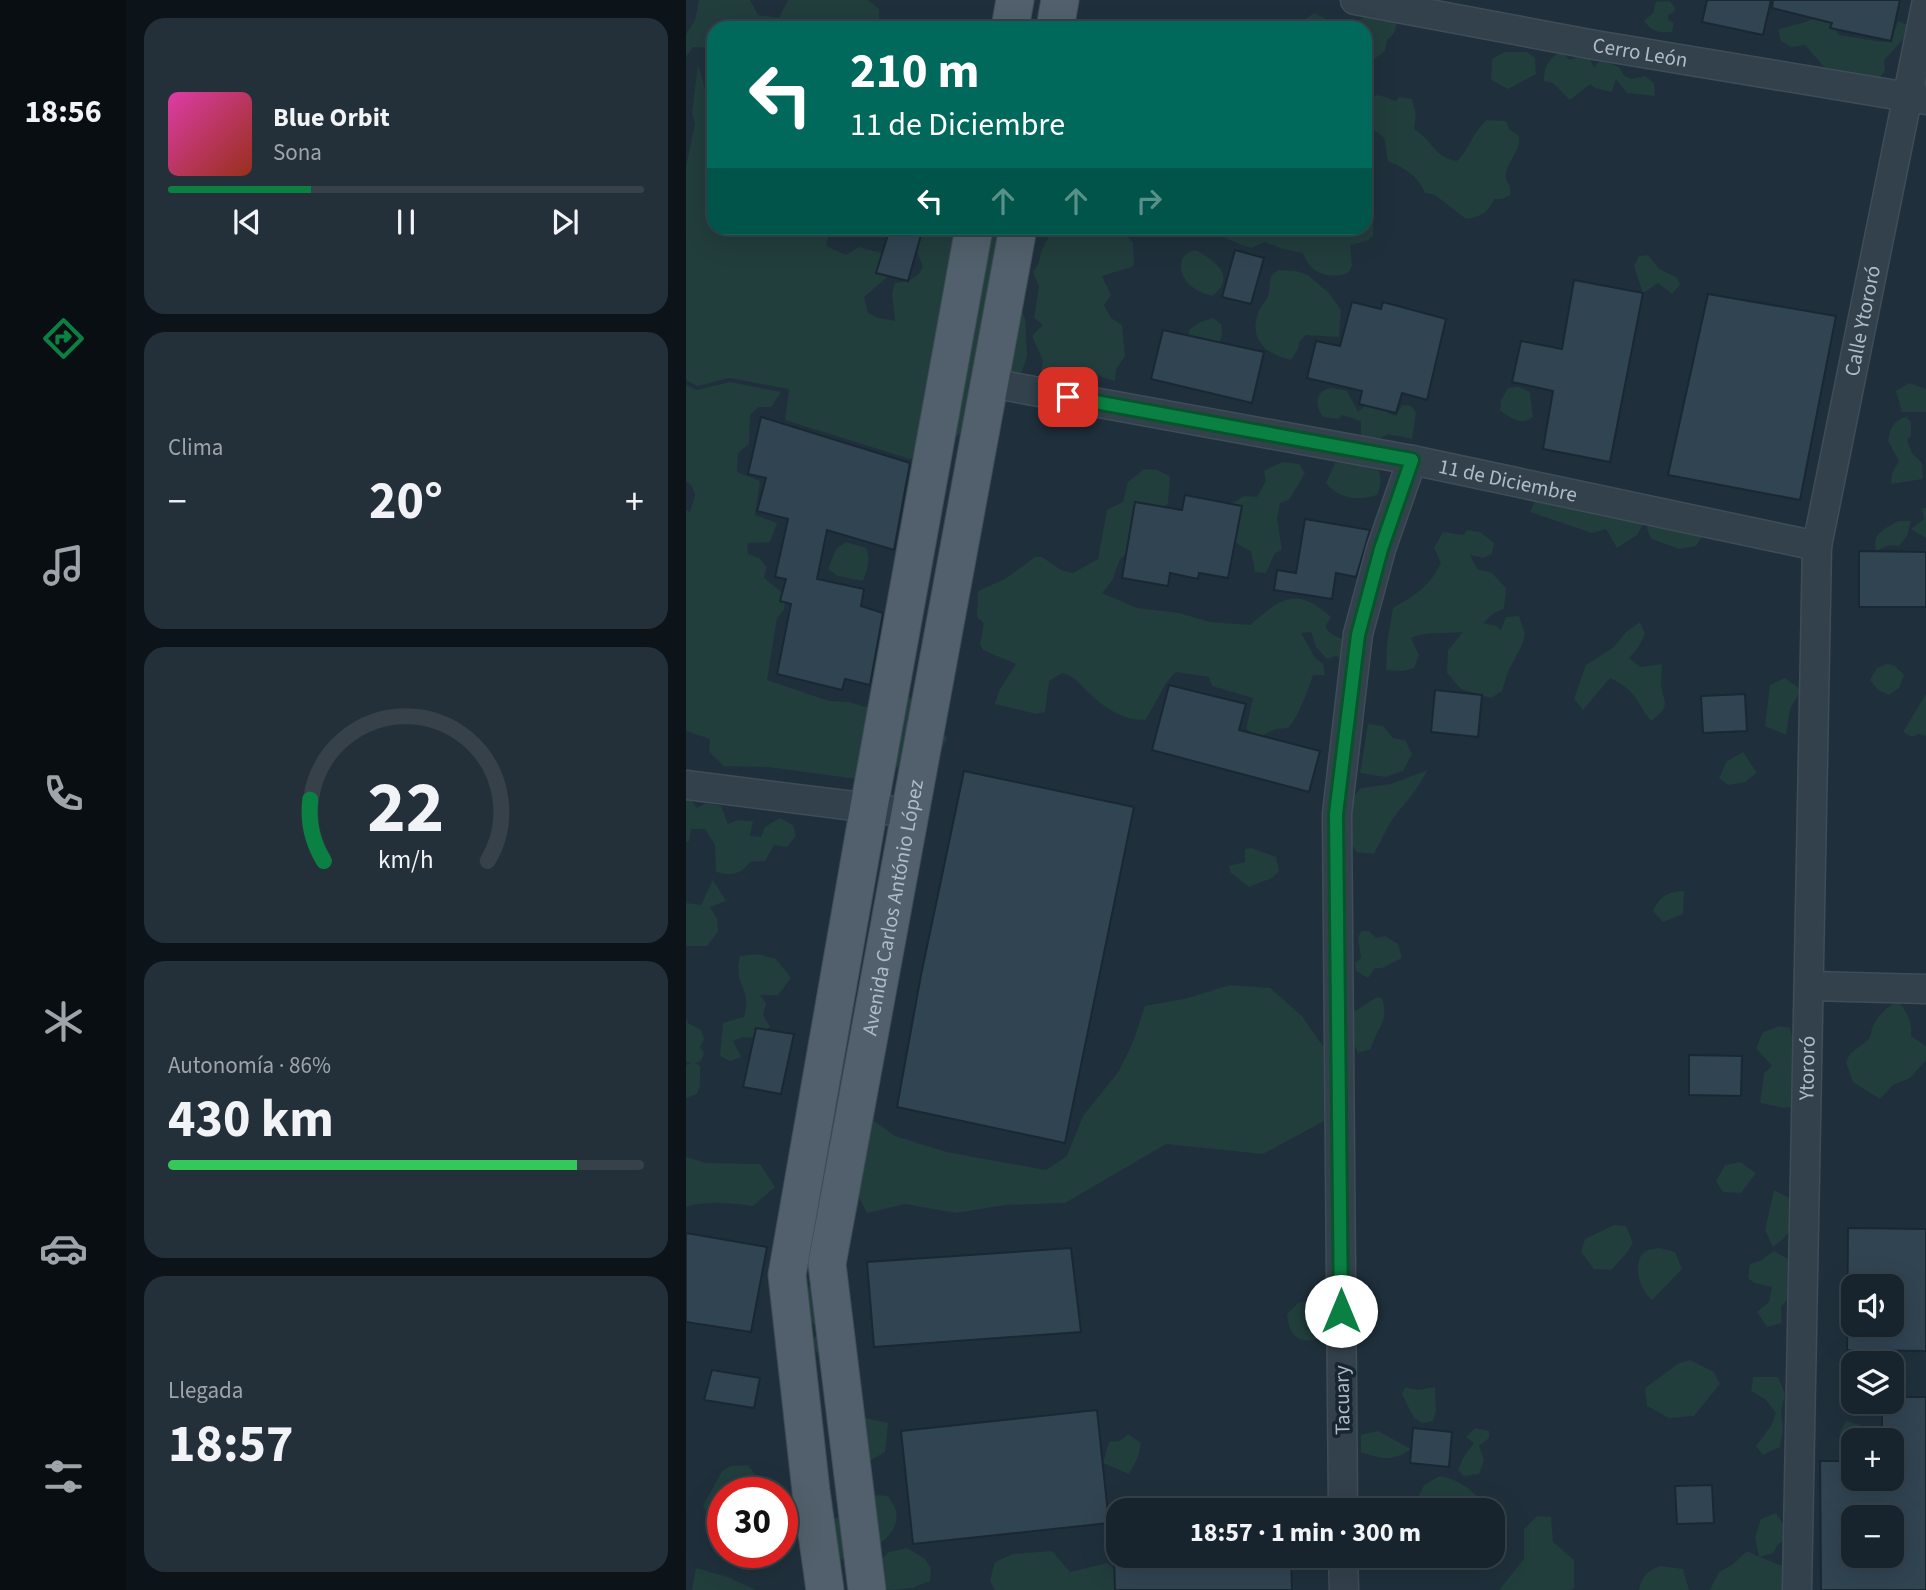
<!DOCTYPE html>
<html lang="es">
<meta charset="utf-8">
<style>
:root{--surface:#17242d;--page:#243039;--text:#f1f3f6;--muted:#9ea4aa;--line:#364149;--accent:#0b8043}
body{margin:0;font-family:"Source Sans 3",sans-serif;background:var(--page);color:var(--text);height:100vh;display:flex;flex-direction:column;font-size:26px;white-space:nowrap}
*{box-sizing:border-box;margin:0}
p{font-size:23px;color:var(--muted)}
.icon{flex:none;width:38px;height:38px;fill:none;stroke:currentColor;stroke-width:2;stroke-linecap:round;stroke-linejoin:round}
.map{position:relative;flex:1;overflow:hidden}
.panel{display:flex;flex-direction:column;gap:18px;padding:18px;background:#0d1419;width:560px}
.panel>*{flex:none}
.banner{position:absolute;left:21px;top:21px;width:665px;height:214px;border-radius:21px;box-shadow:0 7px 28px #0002,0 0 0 2px var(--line);background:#00695c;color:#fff;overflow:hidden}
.buttons{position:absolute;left:1155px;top:1274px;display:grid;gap:14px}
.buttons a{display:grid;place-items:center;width:63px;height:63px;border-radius:14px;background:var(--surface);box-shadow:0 7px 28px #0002,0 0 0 2px var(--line);font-size:35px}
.speed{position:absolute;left:21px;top:1477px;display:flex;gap:14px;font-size:35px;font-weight:700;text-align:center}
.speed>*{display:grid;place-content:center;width:91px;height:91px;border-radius:50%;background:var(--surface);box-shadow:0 7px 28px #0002,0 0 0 2px var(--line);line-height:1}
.speed .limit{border:10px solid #d22;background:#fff;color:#111}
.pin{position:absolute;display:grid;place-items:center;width:60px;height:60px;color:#fff;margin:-30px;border-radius:14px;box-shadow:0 4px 10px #0006}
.me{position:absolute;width:77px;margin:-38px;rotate:0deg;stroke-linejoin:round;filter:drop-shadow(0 0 5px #0008)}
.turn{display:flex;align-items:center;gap:24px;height:147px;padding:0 28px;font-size:32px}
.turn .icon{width:91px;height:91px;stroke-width:2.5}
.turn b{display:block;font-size:49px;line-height:60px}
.lanes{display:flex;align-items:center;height:66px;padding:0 28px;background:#0003;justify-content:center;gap:35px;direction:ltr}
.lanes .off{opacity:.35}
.big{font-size:52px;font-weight:700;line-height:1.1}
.panel .tile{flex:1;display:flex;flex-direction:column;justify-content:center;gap:10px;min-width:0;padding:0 24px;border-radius:21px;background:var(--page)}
.panel .dial{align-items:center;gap:0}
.dial svg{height:182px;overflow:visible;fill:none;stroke:var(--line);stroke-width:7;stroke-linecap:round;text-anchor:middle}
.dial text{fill:var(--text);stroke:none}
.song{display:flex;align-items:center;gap:21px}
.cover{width:84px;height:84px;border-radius:10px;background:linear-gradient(135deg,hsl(320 70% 55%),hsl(10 70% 35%))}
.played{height:7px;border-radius:4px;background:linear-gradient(90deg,var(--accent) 30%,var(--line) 30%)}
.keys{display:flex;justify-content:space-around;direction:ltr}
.heat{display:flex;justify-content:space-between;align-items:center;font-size:38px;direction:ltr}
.charge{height:10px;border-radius:5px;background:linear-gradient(90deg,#34c759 86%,var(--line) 0)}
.trip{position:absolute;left:420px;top:1498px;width:399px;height:70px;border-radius:21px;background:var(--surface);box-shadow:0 7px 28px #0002,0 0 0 2px var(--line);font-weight:700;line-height:70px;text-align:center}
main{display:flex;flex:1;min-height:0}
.menu{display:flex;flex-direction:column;width:126px;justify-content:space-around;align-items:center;background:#090e12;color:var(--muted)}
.menu .icon{width:49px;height:49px}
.menu .current{color:var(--accent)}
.menu b{font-size:32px;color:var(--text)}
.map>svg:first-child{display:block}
.green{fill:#213d3c}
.building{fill:#314452;stroke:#1a2833;stroke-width:2;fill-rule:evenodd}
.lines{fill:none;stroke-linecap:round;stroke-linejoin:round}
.minor-casing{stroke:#3f4d58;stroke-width:31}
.major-casing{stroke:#3f4d58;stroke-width:39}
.minor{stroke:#33414c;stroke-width:28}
.major{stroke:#51606c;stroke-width:37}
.route-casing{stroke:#07532c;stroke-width:18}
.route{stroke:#0b8043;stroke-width:12}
.labels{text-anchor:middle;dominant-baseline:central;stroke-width:7;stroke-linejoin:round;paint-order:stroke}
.street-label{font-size:21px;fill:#aebcc8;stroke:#192631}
</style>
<main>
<nav class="menu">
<b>18:56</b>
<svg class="icon current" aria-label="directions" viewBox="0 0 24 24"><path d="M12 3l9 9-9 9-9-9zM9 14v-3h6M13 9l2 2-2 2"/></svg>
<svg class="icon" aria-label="music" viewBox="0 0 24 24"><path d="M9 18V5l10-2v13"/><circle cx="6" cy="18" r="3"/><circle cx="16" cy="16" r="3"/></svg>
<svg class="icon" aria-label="phone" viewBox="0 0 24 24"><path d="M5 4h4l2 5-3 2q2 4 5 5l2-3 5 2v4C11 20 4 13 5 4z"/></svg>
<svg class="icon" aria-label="climate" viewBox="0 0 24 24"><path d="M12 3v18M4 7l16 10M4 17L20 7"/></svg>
<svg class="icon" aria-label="car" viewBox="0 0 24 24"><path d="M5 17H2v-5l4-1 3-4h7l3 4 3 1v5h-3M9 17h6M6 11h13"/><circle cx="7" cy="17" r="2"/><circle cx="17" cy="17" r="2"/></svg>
<svg class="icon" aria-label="filters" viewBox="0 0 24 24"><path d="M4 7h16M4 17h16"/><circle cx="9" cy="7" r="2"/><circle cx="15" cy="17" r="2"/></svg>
</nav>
<section class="panel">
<div class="tile">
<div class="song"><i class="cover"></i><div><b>Blue Orbit</b><p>Sona</p></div></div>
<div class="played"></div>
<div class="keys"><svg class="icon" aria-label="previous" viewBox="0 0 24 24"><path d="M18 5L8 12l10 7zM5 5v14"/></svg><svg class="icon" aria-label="pause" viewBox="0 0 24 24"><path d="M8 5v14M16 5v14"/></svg><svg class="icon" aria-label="next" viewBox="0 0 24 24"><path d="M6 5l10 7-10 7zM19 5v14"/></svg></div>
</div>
<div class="tile"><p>Clima</p>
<div class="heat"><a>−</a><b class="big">20°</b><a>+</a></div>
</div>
<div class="tile dial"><svg viewBox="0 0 100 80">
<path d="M14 69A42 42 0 1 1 86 69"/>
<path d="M14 69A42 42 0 0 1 8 42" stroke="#0b8043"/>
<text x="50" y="56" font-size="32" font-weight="700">22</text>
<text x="50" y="72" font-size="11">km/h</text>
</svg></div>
<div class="tile"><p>Autonomía · 86%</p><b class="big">430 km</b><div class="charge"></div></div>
<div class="tile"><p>Llegada</p><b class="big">18:57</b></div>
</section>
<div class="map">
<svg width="1240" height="1590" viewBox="0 0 1240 1590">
<rect width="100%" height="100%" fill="#1f303c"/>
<path class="green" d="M13 0H64L72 15 93 18 102 0H182L193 9V28H28V48L7 47 0 57V34L9 20Z
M1135 0 1144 22 1153 35 1197 42 1205 41 1212 21 1228 28 1198 60 1199 70 1193 79 1138 67 1119 45 1105 47 1095 41 1092 30C1105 24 1119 25 1131 16Z
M984 1 989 8 988 12 982 15V20L988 23 986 32C973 33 966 32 958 21L967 13 970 2Z
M689 12 711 20C710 29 709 35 701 40L699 51 679 66V28H617L621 18 628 13 657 27Z
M874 51 884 60 890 57 904 59 908 68 914 60 933 67 938 76 946 79 959 76 968 83 969 96 941 93 930 79 926 92 909 88 904 84 884 100 867 83 858 81C858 66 862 61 874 51Z
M819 52H841L849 58 850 74 822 89 805 80 806 59Z
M12 64 19 89 28 88V228H144L140 246 160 255 173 247 196 253 205 264 200 278 178 297 182 313 192 318 209 321 206 293 209 283C223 281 231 279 237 267L231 252V228H327L323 288 339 318 341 356 330 390 285 429 224 459 99 420 103 389 43 378 11 386 0 380V166L9 124 6 113Z
M693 95 710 101 713 97 726 99 730 114 728 129C747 140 748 158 771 161 784 149 785 134 801 120L820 121 823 129 833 136C836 155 810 169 824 186V195L816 199H808C802 213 794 217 780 219L749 195 739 193C731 175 720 169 702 161 697 134 704 139 679 126V98Z
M679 208 688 212 687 236 681 241 664 245 666 265 662 273C643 280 623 273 617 253L597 249 579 242 565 248C544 242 518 223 496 233L490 228H679Z
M367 228H433L447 243 448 266 416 276 425 295 418 305 425 318 436 325 439 356 430 369 429 381C412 377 399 369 383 367L377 384 360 379 355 371 357 361 346 336 357 325 348 318 353 286 347 272C355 261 352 261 356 250 359 242 364 236 367 228Z
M509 250C527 259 553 277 526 296 517 293 508 290 501 282 491 270 493 253 509 250Z
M962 255 973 269 990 277 994 285 986 294 972 283 957 293 948 266 953 256Z
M592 270 610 271 622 275 643 293 655 310 653 337 620 335 613 342 612 349 605 360C579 354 563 340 572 313 574 307 578 304 581 298 584 292 583 283 585 276Z
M527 318 535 324 536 336 531 348 502 341 503 330 514 322Z
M44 382 95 392 85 407H72L64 415 63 444 52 453 51 472 74 481 69 515 91 523 84 542 61 543 62 554 73 558 81 567 78 578 100 596 98 610 91 618 81 680 143 701 163 702 179 707 219 695 234 704 261 738 254 752 216 758 212 767 171 779 82 767 38 766 23 752 24 739 0 731V510L4 512 9 495 6 486 0 481V385L11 390Z
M1223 383 1240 389V412H1216L1210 391Z
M832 387 844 392 847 417C835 426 824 418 814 410L815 400 822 388Z
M646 388 661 391 672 412 683 403C693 406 700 413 710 416L716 405 725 406 730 413 726 439 702 434 695 438 675 437V421L656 415 652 419 637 417C628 406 629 389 646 388Z
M1220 417 1225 422V436L1221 440 1226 453 1236 463 1237 479 1205 484 1206 473 1213 461 1202 441C1205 428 1206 421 1220 417Z
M675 459C679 460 683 459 687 462 696 468 696 486 691 495 672 501 653 499 640 483L649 463Z
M596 462 613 464 619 473 603 500 594 503 591 518 596 550 589 553 580 573 569 572 565 551 553 545 543 535 545 504 558 496 571 497 580 481 578 471Z
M458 469 471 470 484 476 482 503 472 513 453 544 434 559 426 581 416 593 451 608 493 613 524 622 564 625C595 598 610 586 645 617L639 626C644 636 655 639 665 640L660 664 651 656 641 659 630 647 625 632 615 633 629 658 637 664 639 675H627C622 690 612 718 602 728L590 729 573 737 560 729 567 698 526 686 523 677 490 672C479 680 469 706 459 720 436 720 419 708 403 693 392 683 390 677 376 673L363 681 359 712 350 714 309 704 313 691 330 664 297 650 294 644 298 623 291 617 292 591 319 579 349 557H356L375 570 387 573 412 559 421 510 437 502 442 482Z
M850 498 949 517 957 524 951 535 931 548 920 529 906 533 844 512Z
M1236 508H1240V538L1225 529 1238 519Z
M964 520 1018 533 1010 546 994 549 965 539 961 529Z
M1212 521H1225L1221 536 1213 546 1203 545 1190 551C1186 533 1197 530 1212 521Z
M781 530 794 532 808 543 806 554 797 558 784 555 791 569 806 573 820 588 818 609 808 613 797 623 810 626 815 630 820 617 833 616 839 634 836 645 821 674 816 691 805 698 775 689 761 673 762 650 777 632C761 634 738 631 725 638L733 655 728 668 717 671 700 670 701 643 707 608C728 596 744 586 755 563L748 548 757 532 777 535Z
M160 542 180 548C185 559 181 570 177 581L152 576 142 569 150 549Z
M954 622 959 634 952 648 943 658 954 667 976 664C976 670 975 676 975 682 976 702 988 704 965 721 948 699 952 692 924 678L897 710 888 699 900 665 928 647 940 632Z
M1201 664 1209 666 1218 675 1213 688 1203 695 1192 690 1184 680 1191 668Z
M1099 678 1115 690 1104 709 1100 735 1079 726 1084 685Z
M1240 694V736L1233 734 1226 737 1217 732Z
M682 724 697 726 707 738 719 740 726 754 717 771 699 777 674 773Z
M1057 752 1071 773 1059 782 1042 785 1033 778 1041 761Z
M742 770 729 791 705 821 688 854 670 852 661 835V804L675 788 705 784Z
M4 799 11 808 20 803 35 806 42 824 51 820 67 821 64 836 75 837 79 827 94 818 107 825 110 836 101 847 88 845 79 861 64 862C55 875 45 876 30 872L29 845 19 829H5L3 841 0 842V800Z
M565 848 590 857 593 871 586 878 563 887 545 873 543 866 559 862V849Z
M27 880 40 901 24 907 31 919 32 932 21 946H0V903L15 905Z
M998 891 997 914 977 922 967 911C974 896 981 892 998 891Z
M675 931H683L690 938 699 936 712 944 716 958 696 968H689L682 978 670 971 669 963 675 958 672 938Z
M73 954 90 959 105 978 92 995H74L80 1003 77 1015 84 1027 69 1038 57 1037 47 1041 55 1057 44 1061 34 1056 37 1023 58 1017C67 987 46 986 54 956Z
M544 985 584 988 616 1016 638 1048 642 1091 638 1121 577 1154 480 1144 379 1203 319 1205 270 1213 219 1204 181 1213 166 1184 171 1145 187 1120 209 1136 261 1152 360 1170 381 1156 397 1116 433 1071 447 1042 459 1006 498 999Z
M691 997 696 998C704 1023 690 1027 685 1049L672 1053 664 1035 666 1013Z
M1212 1001C1220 1010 1227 1023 1225 1036L1240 1046V1060L1224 1078 1207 1085 1194 1099 1167 1082 1160 1062 1164 1054 1184 1038C1186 1021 1197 1009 1212 1001Z
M0 1018 2 1023 15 1030 18 1039 14 1047 18 1053 15 1061 9 1063 14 1066V1086L11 1094 0 1098V1065L6 1063 0 1062Z
M1094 1026 1104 1028 1108 1045 1111 1106 1097 1108 1074 1103 1078 1073 1086 1066 1070 1048 1077 1032Z
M0 1157 20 1163 74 1164 89 1187 67 1206C45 1203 21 1200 0 1207Z
M1054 1162 1070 1173 1055 1193 1037 1192 1030 1181 1039 1165Z
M1088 1190 1105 1199 1112 1222 1097 1239 1087 1247 1079 1230Z
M928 1225 940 1226 947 1243 940 1254 925 1270 908 1269 895 1252 899 1239Z
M973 1248 989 1252 996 1269 966 1300C954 1290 946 1266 957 1253 961 1249 968 1249 973 1248Z
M1088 1251 1109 1263 1101 1280 1105 1297 1095 1306 1096 1323 1081 1327 1071 1312 1083 1302 1086 1287 1068 1283 1062 1278 1064 1264 1074 1261Z
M134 1284 136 1354 130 1352 126 1342 133 1330 128 1324 120 1321V1287Z
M636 1296 655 1311 643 1336C619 1344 604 1344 601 1314L612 1303Z
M1004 1360 1028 1372 1034 1384 1008 1416 983 1418 961 1406 959 1388 993 1363Z
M1067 1377H1092L1099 1394 1095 1410 1097 1429 1094 1447 1077 1455 1070 1446 1085 1426 1090 1413 1079 1399 1065 1391Z
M719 1387 732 1390 749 1387 750 1411 747 1421 736 1423 728 1418 716 1394Z
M170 1416 202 1423 199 1452 180 1463Z
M1160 1421 1175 1425 1172 1436 1179 1440H1167V1458L1156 1456C1152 1442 1152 1433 1160 1421Z
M789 1428 803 1431V1438L793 1446 798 1460 793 1474 778 1476 772 1470 777 1458 788 1443 780 1437Z
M692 1431 725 1449C706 1462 696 1459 675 1452V1435Z
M442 1434 455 1443 452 1457 443 1474 417 1463 423 1442 434 1441Z
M62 1465 71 1477V1493H37V1530L27 1525 17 1506 36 1471 44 1466Z
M754 1476C780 1482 787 1492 804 1510H735L732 1498 738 1485Z
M176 1494 202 1496C204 1500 209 1506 210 1511 217 1540 168 1561 146 1560L144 1519 162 1516Z
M1090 1513 1101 1530 1102 1539 1093 1543 1087 1553 1074 1557 1096 1566 1101 1574 1099 1590H1024L1033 1572 1046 1565 1061 1551 1073 1557 1069 1537 1075 1519Z
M851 1516 865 1517 867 1542 888 1560V1588L884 1590H813L838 1559V1529Z
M221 1548 238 1558 245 1568 244 1581 226 1588 202 1590 196 1582 194 1561 203 1552Z
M366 1551 384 1572 421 1563 428 1569 429 1590H308L304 1580 309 1562 327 1554Z
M975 1566 997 1569 1003 1590H953C955 1577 963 1569 975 1566Z
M10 1568 42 1577 70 1590H6Z"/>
<path class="building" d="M1021 0H1085L1077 35 1016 22Z
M1087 0H1214L1205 41 1144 28 1146 23 1086 8Z
M204 228H237L222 281 190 273Z
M549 250 578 258 565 304 536 297Z
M888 280 957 293 924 462 857 449 867 391 826 382 835 341 876 349Z
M1022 294 1150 316 1114 500 982 475Z
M666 302 695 309 697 302 760 319 741 400 716 393 710 413 673 404 676 391 621 378 630 341 654 346Z
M477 330 578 352 566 403 465 379Z
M75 417 224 463 208 550 141 530 131 579 178 589 175 606 197 613 184 685 159 679 156 690 91 674 105 604 94 601 100 579 89 577 102 519 71 511 80 478 62 474Z
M499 495 556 506 542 578 513 573 512 579 484 573 482 586 436 578 449 502 496 510Z
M619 519 684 530 670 577 650 573 646 599 588 590 591 570 610 573Z
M1173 551 1240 552V607H1173Z
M483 685 560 704 553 730 634 751 623 792 466 750Z
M749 690 796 695 792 737 745 732Z
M1059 694 1061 731 1017 733 1015 696Z
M278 771 448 807 379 1143 211 1107 235 975Z
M70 1028 108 1034 95 1094 57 1087Z
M1003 1055 1056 1056 1055 1096 1003 1095Z
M1162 1228 1240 1229V1351L1161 1350ZM1167 1286H1206V1325H1167Z
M0 1233 81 1247 65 1332 0 1322Z
M385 1248 395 1332 188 1347 181 1262Z
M26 1370 74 1378 68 1408 18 1400Z
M1206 1397H1240V1590H1135L1134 1461H1167V1479H1206V1440H1196V1402H1206ZM1167 1517H1206V1556H1167Z
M411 1410 423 1523 227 1544 215 1431Z
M727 1428 766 1432 763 1467 724 1463Z
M1026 1485 1028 1523 991 1524 989 1486Z
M428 1556H605L606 1590H429Z"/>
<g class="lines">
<g class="minor-casing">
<g id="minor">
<path id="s1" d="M669 0 909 45 1240 100"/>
<path id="s2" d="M304 383 726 460 1131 546"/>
<path d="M0 785 224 813"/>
<path d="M1124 986 1240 989"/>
<path d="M657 1510 651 814 672 634 695 549 726 460"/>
<path d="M657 1556 658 1590"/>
<path id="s3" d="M1111 1590 1131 546 1240 5"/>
</g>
</g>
<g class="major-casing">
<g id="major">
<path d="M324 28 329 0"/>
<path d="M369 28 374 0"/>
<path d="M139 1590 125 1491 101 1275 183 807 288 228"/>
<path id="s4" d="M181 1590 141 1264 332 228"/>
</g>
</g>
<use href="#minor" class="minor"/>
<use href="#major" class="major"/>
</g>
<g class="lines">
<g class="route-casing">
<path id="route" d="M382 397 726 460 695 549 672 635 650 814 655 1311"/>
</g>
<use href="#route" class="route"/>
</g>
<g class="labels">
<g class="street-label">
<text stroke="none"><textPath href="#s1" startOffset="290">Cerro León</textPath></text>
<text stroke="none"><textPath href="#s3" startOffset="1274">Calle Ytororó</textPath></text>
<text stroke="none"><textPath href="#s2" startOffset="527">11 de Diciembre</textPath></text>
<text stroke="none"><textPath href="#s4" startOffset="691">Avenida Carlos António López</textPath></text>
<text stroke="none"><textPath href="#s3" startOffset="522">Ytororó</textPath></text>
<text transform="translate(656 1400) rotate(-91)">Tacuary</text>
</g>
</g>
</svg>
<div class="buttons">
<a><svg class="icon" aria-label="sound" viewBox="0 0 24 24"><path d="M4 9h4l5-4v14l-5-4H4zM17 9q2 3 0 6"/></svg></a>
<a><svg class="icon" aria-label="layers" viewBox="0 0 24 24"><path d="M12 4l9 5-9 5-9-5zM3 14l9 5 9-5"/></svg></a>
<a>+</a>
<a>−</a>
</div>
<div class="speed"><div class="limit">30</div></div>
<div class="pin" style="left:382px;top:397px;background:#d93025"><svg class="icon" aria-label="arrive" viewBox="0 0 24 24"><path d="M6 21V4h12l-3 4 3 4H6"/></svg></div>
<svg class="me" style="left:655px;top:1311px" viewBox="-20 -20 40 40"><circle r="19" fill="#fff"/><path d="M0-13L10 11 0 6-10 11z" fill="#0b8043"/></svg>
<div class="trip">18:57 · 1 min · 300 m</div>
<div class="banner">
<div class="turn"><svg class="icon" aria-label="left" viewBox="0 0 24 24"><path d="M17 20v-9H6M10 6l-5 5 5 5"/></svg><div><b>210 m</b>11 de Diciembre</div></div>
<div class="lanes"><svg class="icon" aria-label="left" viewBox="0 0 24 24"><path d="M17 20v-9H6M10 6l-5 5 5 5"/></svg><svg class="icon off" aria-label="ahead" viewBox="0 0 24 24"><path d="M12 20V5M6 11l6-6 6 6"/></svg><svg class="icon off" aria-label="ahead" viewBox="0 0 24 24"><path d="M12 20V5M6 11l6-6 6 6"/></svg><svg class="icon off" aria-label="right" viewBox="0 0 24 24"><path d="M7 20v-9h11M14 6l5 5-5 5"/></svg></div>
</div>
</div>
</main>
